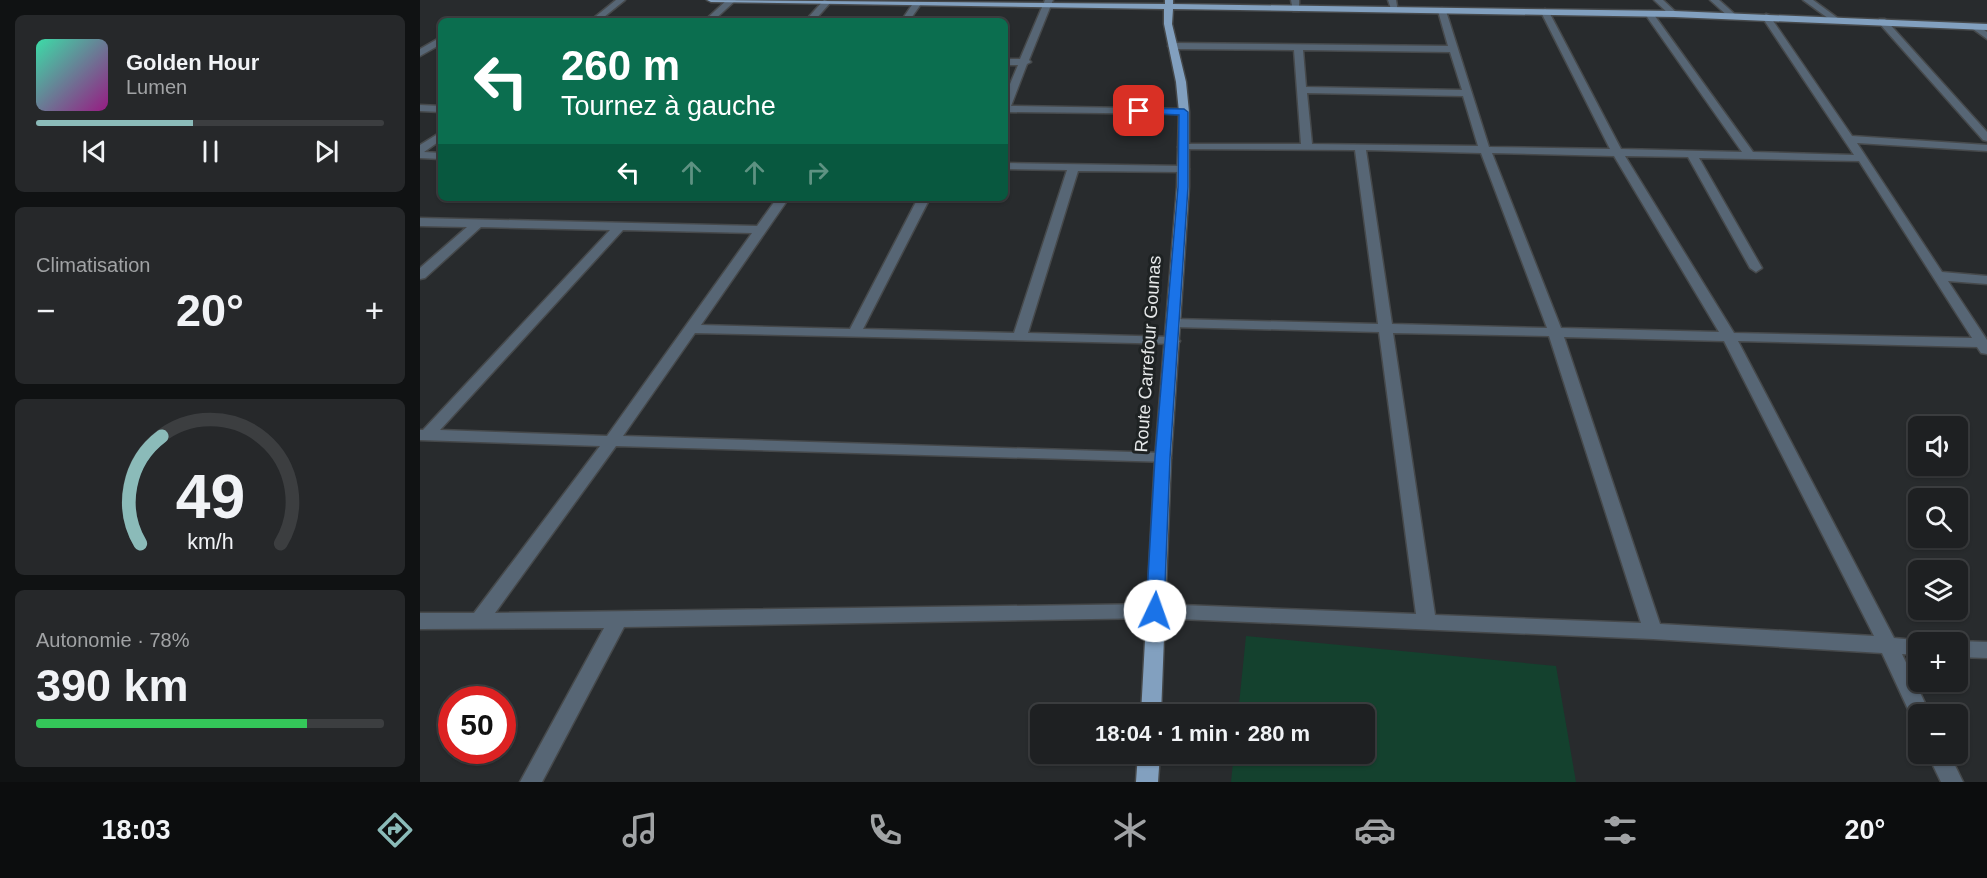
<!DOCTYPE html>
<html lang="fr">
<meta charset="utf-8">
<style>
:root{--surface:#1e2022;--page:#26282a;--text:#f1f3f6;--muted:#a1a3a5;--line:#3c3e40;--accent:#8bbbb9}
body{margin:0;font-family:Arial,sans-serif;background:var(--page);color:var(--text);height:100vh;display:flex;flex-direction:column;font-size:22px;white-space:nowrap}
*{box-sizing:border-box;margin:0}
p{font-size:20px;color:var(--muted)}
.icon{flex:none;width:33px;height:33px;fill:none;stroke:currentColor;stroke-width:2;stroke-linecap:round;stroke-linejoin:round}
.map{position:relative;flex:1;overflow:hidden}
.side{display:flex;flex-direction:column;gap:15px;padding:15px;background:#101213;width:420px}
.side>*{flex:none}
.banner{position:absolute;left:18px;top:18px;width:570px;height:183px;border-radius:9px;box-shadow:0 2px 4px #0004,0 0 0 2px var(--line);background:#0b6e4f;color:#fff;overflow:hidden}
.tools{position:absolute;left:1488px;top:416px;display:grid;gap:12px}
.tools a{display:grid;place-items:center;width:60px;height:60px;border-radius:9px;background:var(--surface);box-shadow:0 2px 4px #0004,0 0 0 2px var(--line);font-size:30px}
.speed{position:absolute;left:18px;top:686px;display:flex;gap:12px;font-size:30px;font-weight:700;text-align:center}
.speed>*{display:grid;place-content:center;width:78px;height:78px;border-radius:50%;background:var(--surface);box-shadow:0 2px 4px #0004,0 0 0 2px var(--line);line-height:1}
.speed .limit{border:9px solid #d22;background:#fff;color:#111}
.pin{position:absolute;display:grid;place-items:center;width:51px;height:51px;color:#fff;margin:-26px;border-radius:12px;box-shadow:0 3px 9px #0006}
.me{position:absolute;width:66px;margin:-33px;rotate:3deg;stroke-linejoin:round;filter:drop-shadow(0 0 4px #0008)}
.turn{display:flex;align-items:center;gap:21px;height:126px;padding:0 24px;font-size:27px}
.turn .icon{width:78px;height:78px;stroke-width:2.5}
.turn b{display:block;font-size:42px;line-height:51px}
.lanes{display:flex;align-items:center;height:57px;padding:0 24px;background:#0003;justify-content:center;gap:30px;direction:ltr}
.lanes .off{opacity:.35}
.big{font-size:45px;font-weight:600;line-height:1.1}
.side .card{flex:1;display:flex;flex-direction:column;justify-content:center;gap:9px;min-width:0;padding:0 21px;border-radius:9px;background:var(--page)}
.side .dial{align-items:center;gap:0}
.dial svg{height:156px;overflow:visible;fill:none;stroke:var(--line);stroke-width:7;stroke-linecap:round;text-anchor:middle}
.dial text{fill:var(--text);stroke:none}
.song{display:flex;align-items:center;gap:18px}
.cover{width:72px;height:72px;border-radius:9px;background:linear-gradient(135deg,hsl(160 70% 55%),hsl(310 70% 35%))}
.played{height:6px;border-radius:3px;background:linear-gradient(90deg,var(--accent) 45%,var(--line) 45%)}
.keys{display:flex;justify-content:space-around;direction:ltr}
.heat{display:flex;justify-content:space-between;align-items:center;font-size:33px;direction:ltr}
.charge{height:9px;border-radius:4px;background:linear-gradient(90deg,#34c759 78%,var(--line) 0)}
.trip{position:absolute;left:610px;top:704px;width:345px;height:60px;border-radius:9px;background:var(--surface);box-shadow:0 2px 4px #0004,0 0 0 2px var(--line);font-weight:600;line-height:60px;text-align:center}
.menu{display:flex;height:96px;justify-content:space-around;align-items:center;background:#0c0d0e;color:var(--muted)}
.menu .icon{width:42px;height:42px}
.menu .current{color:var(--accent)}
.menu b{font-size:27px;color:var(--text)}
main{display:flex;flex:1;min-height:0}
.map>svg:first-child{display:block}
.green{fill:#14412e}
.lines{fill:none;stroke-linecap:round;stroke-linejoin:round}
.minor-casing{stroke:#46494b;stroke-width:3}
.major-casing{stroke:#46494b;stroke-width:3}
.minor{fill:#576675;fill-rule:evenodd}
.major{fill:#82a0bf;fill-rule:evenodd}
.route{fill:#1a73e8;stroke:#114b97;stroke-width:1.5}
.labels{text-anchor:middle;dominant-baseline:central;stroke-width:6;stroke-linejoin:round;paint-order:stroke}
.street-label{font-size:18px;fill:#e6e8e9;stroke:#1e2223}
</style>
<main>
<section class="side">
<div class="card">
<div class="song"><i class="cover"></i><div><b>Golden Hour</b><p>Lumen</p></div></div>
<div class="played"></div>
<div class="keys"><svg class="icon" aria-label="previous" viewBox="0 0 24 24"><path d="M18 5L8 12l10 7zM5 5v14"/></svg><svg class="icon" aria-label="pause" viewBox="0 0 24 24"><path d="M8 5v14M16 5v14"/></svg><svg class="icon" aria-label="next" viewBox="0 0 24 24"><path d="M6 5l10 7-10 7zM19 5v14"/></svg></div>
</div>
<div class="card"><p>Climatisation</p>
<div class="heat"><a>−</a><b class="big">20°</b><a>+</a></div>
</div>
<div class="card dial"><svg viewBox="0 0 100 80">
<path d="M14 69A42 42 0 1 1 86 69"/>
<path d="M14 69A42 42 0 0 1 25 14" stroke="#8bbbb9"/>
<text x="50" y="56" font-size="32" font-weight="700">49</text>
<text x="50" y="72" font-size="11">km/h</text>
</svg></div>
<div class="card"><p>Autonomie · 78%</p><b class="big">390 km</b><div class="charge"></div></div>
</section>
<div class="map">
<svg width="1567" height="782" viewBox="0 0 1567 782">
<rect width="100%" height="100%" fill="#282b2d"/>
<path class="green" d="M826 636 1136 666 1156 782H811L814 753H945V714H818Z"/>
<g class="lines">
<g class="minor-casing">
<path id="minor" d="M196 0H205L179 21H170Z
M307 0H316L293 21H284Z
M404 0 411 2 394 21H385Z
M625 0H633L609 60 611 62 607 64 591 106 764 109 768 110V114L585 112V96L598 65H585V59H600Z
M871 0H879V11H873Z
M968 0H976L978 12H972Z
M1234 0H1243L1258 14 1251 16Z
M1290 0H1299L1317 16 1310 18Z
M1383 0H1393L1419 19 1412 21Z
M494 2 501 4 489 21H481Z
M1022 8 1026 11 1069 147 1190 149 1121 12 1125 9 1129 12 1201 149 1322 152 1225 14 1229 11 1232 12 1333 152 1434 155 1342 17 1346 14 1349 15 1432 136 1567 145V151L1437 143 1522 272 1567 276V284L1528 281 1567 340V354L1561 353 1557 347 1318 341 1474 638 1505 641 1498 642V655L1482 654 1510 714H1498V722L1493 720 1462 653 1233 639 735 618 204 627 122 782H100L184 628 0 629V613H54L180 446 0 440V430H3L190 230 61 227 5 278 0 279V268L47 227 0 226V218L337 226 357 198H369L281 325 430 329 498 198H510L443 329 594 333 647 170 585 169V163L763 166 769 169 763 172 658 171 608 333 753 337 760 341 758 344 275 333 203 436 743 453 749 454 751 458 749 462 196 446 75 613 735 604 996 614 959 332 754 327 747 323 754 319 958 324 935 150 759 149 758 147 763 144H881L874 50 753 49 748 46 753 43 1028 46 1018 11ZM883 50 1030 52 1042 90 886 87ZM887 93 1043 96 1058 146 892 144ZM946 150 1061 153 1127 328 972 324ZM1072 153 1194 156 1299 332 1141 328ZM1205 156 1268 157 1330 268 1336 272 1342 268 1279 158 1439 161 1552 338 1314 333ZM203 230 332 233 187 436 20 430ZM973 333 1129 336 1221 623 1015 615ZM1144 337 1304 341 1454 636 1240 624Z
M1459 19H1465L1567 132V141L1563 140 1459 23Z
M1556 24 1567 32V39L1553 29 1552 27Z
M21 37V44L0 56V49Z
M0 105 21 106V112L0 111Z
M21 132V140L4 152 21 153V159L0 158V145Z
M1538 641 1567 642V658L1538 657V642H1535Z
M1507 753H1529L1543 782H1521Z"/>
</g>
<g class="major-casing">
<path id="major" d="M287 0 745 4V0H753V4L1254 11 1567 24V30L1254 17 753 9 752 24 766 82 769 112V187L751 458 741 714H721L735 458 757 187 759 112 756 82 744 24V9L291 2Z
M718 753H740L738 782H716Z"/>
</g>
<use href="#minor" class="minor"/>
<use href="#major" class="major"/>
</g>
<path class="route" d="M719 108 764 109 768 112V187L750 458 744 611 741 616 735 618 729 616 726 611 735 458 758 187 759 115 716 113 714 111Z"/>
<g class="labels">
<g class="street-label">
<text transform="translate(728 354) rotate(-86)">Route Carrefour Gounas</text>
</g>
</g>
</svg>
<div class="tools">
<a><svg class="icon" aria-label="sound" viewBox="0 0 24 24"><path d="M4 9h4l5-4v14l-5-4H4zM17 9q2 3 0 6"/></svg></a>
<a><svg class="icon" aria-label="search" viewBox="0 0 24 24"><circle cx="10" cy="10" r="6"/><path d="M15 15l6 6"/></svg></a>
<a><svg class="icon" aria-label="layers" viewBox="0 0 24 24"><path d="M12 4l9 5-9 5-9-5zM3 14l9 5 9-5"/></svg></a>
<a>+</a>
<a>−</a>
</div>
<div class="speed"><div class="limit">50</div></div>
<div class="pin" style="left:719px;top:111px;background:#d93025"><svg class="icon" aria-label="arrive" viewBox="0 0 24 24"><path d="M6 21V4h12l-3 4 3 4H6"/></svg></div>
<svg class="me" style="left:735px;top:611px" viewBox="-20 -20 40 40"><circle r="19" fill="#fff"/><path d="M0-13L10 11 0 6-10 11z" fill="#1a73e8"/></svg>
<div class="trip">18:04 · 1 min · 280 m</div>
<div class="banner">
<div class="turn"><svg class="icon" aria-label="left" viewBox="0 0 24 24"><path d="M17 20v-9H6M10 6l-5 5 5 5"/></svg><div><b>260 m</b>Tournez à gauche</div></div>
<div class="lanes"><svg class="icon" aria-label="left" viewBox="0 0 24 24"><path d="M17 20v-9H6M10 6l-5 5 5 5"/></svg><svg class="icon off" aria-label="ahead" viewBox="0 0 24 24"><path d="M12 20V5M6 11l6-6 6 6"/></svg><svg class="icon off" aria-label="ahead" viewBox="0 0 24 24"><path d="M12 20V5M6 11l6-6 6 6"/></svg><svg class="icon off" aria-label="right" viewBox="0 0 24 24"><path d="M7 20v-9h11M14 6l5 5-5 5"/></svg></div>
</div>
</div>
</main>
<nav class="menu">
<b>18:03</b>
<svg class="icon current" aria-label="directions" viewBox="0 0 24 24"><path d="M12 3l9 9-9 9-9-9zM9 14v-3h6M13 9l2 2-2 2"/></svg>
<svg class="icon" aria-label="music" viewBox="0 0 24 24"><path d="M9 18V5l10-2v13"/><circle cx="6" cy="18" r="3"/><circle cx="16" cy="16" r="3"/></svg>
<svg class="icon" aria-label="phone" viewBox="0 0 24 24"><path d="M5 4h4l2 5-3 2q2 4 5 5l2-3 5 2v4C11 20 4 13 5 4z"/></svg>
<svg class="icon" aria-label="climate" viewBox="0 0 24 24"><path d="M12 3v18M4 7l16 10M4 17L20 7"/></svg>
<svg class="icon" aria-label="car" viewBox="0 0 24 24"><path d="M5 17H2v-5l4-1 3-4h7l3 4 3 1v5h-3M9 17h6M6 11h13"/><circle cx="7" cy="17" r="2"/><circle cx="17" cy="17" r="2"/></svg>
<svg class="icon" aria-label="filters" viewBox="0 0 24 24"><path d="M4 7h16M4 17h16"/><circle cx="9" cy="7" r="2"/><circle cx="15" cy="17" r="2"/></svg>
<b>20°</b>
</nav>
